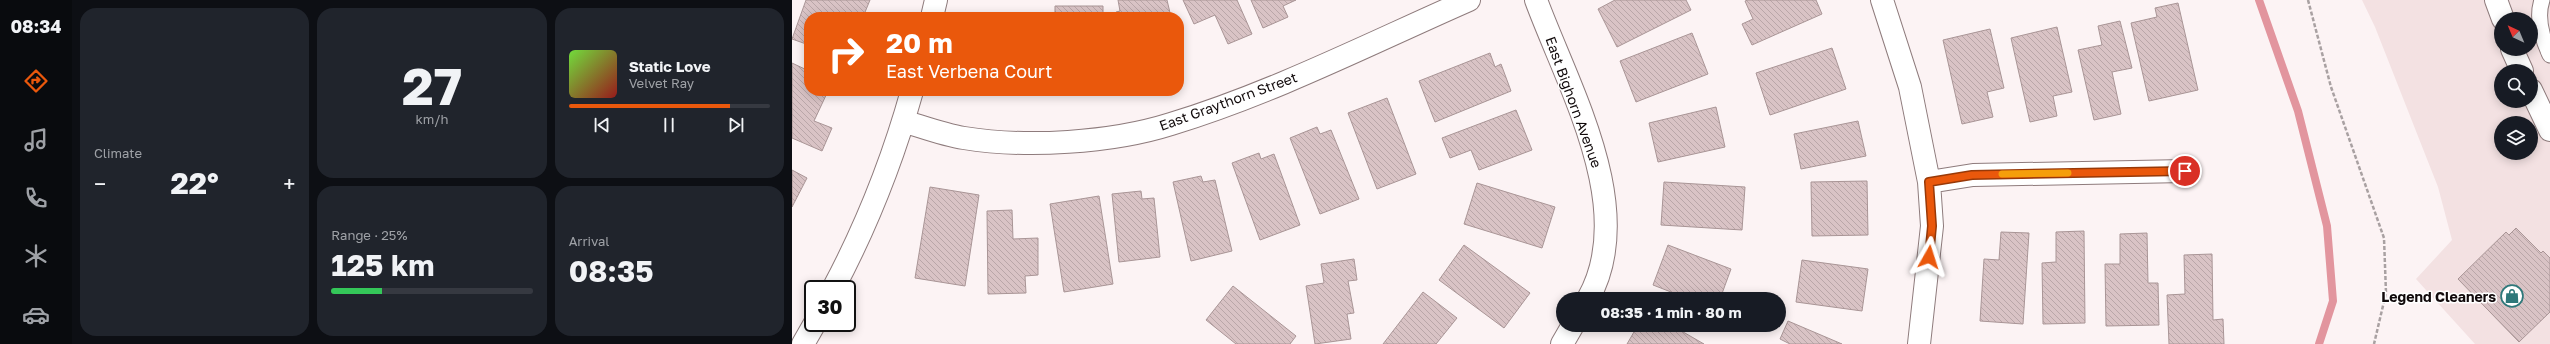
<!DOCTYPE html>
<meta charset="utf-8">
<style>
:root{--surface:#171b24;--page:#20242c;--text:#f1f3f6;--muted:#9ea1a6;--line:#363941;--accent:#ea580c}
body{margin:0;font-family:"Golos Text",sans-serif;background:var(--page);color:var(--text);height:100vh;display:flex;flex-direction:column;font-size:15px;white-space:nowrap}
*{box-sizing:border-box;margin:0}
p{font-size:13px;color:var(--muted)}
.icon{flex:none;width:22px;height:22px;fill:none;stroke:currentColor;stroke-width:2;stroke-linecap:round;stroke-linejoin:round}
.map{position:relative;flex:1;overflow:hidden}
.drawer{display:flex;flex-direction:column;gap:8px;padding:8px;background:#0d0f14;width:720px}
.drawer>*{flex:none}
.guide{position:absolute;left:12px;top:12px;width:380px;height:84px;border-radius:16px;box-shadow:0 2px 10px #0003;background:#ea580c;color:#fff;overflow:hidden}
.needle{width:26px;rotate:316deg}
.fabs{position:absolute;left:1702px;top:12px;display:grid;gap:8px}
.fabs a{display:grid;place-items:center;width:44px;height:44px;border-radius:50%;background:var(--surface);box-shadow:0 2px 10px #0003;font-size:20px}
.speed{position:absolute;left:12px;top:280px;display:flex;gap:8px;font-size:20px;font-weight:700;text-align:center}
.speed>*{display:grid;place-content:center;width:52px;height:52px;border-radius:50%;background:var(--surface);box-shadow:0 2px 10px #0003;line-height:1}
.speed .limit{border:2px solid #111;border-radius:6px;background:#fff;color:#111}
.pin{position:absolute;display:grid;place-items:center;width:34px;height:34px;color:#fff;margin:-17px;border:2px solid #fff;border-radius:50%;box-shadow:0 1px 4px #0007}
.me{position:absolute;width:44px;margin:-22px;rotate:6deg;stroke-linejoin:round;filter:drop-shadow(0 0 3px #0008)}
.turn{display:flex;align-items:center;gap:14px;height:84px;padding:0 16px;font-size:18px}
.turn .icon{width:52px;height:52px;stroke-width:2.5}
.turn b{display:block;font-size:28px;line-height:34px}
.big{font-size:30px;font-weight:700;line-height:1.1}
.drawer .tile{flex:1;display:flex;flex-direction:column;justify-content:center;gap:6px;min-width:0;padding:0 14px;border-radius:16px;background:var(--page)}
.drawer .dial{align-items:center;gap:0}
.dial b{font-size:52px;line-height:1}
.song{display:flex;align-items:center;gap:12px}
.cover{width:48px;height:48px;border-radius:6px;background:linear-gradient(135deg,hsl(100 70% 55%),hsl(0 70% 35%))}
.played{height:4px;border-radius:2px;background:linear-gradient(90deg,var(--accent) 80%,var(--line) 80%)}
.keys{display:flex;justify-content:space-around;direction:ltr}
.heat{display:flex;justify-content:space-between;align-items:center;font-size:22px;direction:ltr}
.charge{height:6px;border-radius:3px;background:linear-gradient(90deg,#34c759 25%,var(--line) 0)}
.drawer .tiles{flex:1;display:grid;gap:8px;grid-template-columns:repeat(3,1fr)}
.tile:first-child{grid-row:span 2}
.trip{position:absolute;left:764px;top:292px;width:230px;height:40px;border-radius:20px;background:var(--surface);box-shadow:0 2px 10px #0003;font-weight:700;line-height:40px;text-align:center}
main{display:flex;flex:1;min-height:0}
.tab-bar{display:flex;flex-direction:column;width:72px;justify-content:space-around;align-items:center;background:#090b0e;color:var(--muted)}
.tab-bar .icon{width:28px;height:28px}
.tab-bar .on{color:var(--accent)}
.tab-bar b{font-size:18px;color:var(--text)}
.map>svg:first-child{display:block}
.built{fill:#f3e1e2;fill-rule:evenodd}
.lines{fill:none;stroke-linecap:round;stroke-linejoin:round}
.stream{stroke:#e2959e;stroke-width:8}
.building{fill:url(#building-back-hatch);stroke:#a99596}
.service-casing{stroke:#8e7b7c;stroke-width:17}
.minor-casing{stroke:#8e7b7c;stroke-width:24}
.path{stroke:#a9a1a2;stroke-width:2.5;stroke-dasharray:4 2;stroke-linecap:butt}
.service{stroke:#fff;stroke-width:15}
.minor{stroke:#fff;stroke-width:22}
.route-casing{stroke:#983908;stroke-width:10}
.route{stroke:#ea580c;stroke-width:7}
.slow{stroke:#f59e0b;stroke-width:7}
.labels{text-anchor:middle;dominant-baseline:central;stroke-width:3;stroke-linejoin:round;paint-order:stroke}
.street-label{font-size:14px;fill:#110a0b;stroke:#fff}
.poi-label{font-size:14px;font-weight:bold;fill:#110a0b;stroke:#fff;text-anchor:end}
</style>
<main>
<nav class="tab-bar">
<b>08:34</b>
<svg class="icon on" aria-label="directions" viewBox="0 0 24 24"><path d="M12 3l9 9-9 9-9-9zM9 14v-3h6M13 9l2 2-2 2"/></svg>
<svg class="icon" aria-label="music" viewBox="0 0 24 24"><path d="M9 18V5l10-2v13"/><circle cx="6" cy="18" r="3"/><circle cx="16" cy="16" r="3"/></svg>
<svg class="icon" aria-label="phone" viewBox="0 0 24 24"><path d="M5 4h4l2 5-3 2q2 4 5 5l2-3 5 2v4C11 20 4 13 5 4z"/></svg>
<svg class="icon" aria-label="climate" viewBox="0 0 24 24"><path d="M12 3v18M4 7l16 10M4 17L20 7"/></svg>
<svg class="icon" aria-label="car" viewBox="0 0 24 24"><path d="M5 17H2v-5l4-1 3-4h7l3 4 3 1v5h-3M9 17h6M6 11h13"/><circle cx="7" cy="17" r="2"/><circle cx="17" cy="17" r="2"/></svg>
</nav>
<section class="drawer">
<div class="tiles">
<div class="tile"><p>Climate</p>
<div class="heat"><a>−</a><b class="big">22°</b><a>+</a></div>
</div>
<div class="tile dial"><b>27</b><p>km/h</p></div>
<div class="tile">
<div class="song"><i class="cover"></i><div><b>Static Love</b><p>Velvet Ray</p></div></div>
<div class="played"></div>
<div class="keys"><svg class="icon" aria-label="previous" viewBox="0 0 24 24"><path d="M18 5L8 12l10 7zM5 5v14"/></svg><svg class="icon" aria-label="pause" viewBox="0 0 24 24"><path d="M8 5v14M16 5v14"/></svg><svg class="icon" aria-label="next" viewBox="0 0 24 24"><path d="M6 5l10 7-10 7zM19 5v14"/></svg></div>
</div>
<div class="tile"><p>Range · 25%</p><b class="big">125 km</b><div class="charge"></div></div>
<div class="tile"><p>Arrival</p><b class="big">08:35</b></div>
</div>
</section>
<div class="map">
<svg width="1758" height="344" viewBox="0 0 1758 344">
<defs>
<pattern id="building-back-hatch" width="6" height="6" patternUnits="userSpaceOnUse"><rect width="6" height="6" fill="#d9c3c5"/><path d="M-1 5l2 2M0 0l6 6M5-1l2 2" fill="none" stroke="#b9a6a8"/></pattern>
</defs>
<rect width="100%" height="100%" fill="#fcf3f4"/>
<path class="built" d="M1570 0H1758V344H1683L1624 279 1660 240 1646 187 1583 27ZM1709 19H1739V49H1709ZM1709 71H1739V101H1709ZM1709 123H1739V153H1709Z"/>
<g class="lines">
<path class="stream" d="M1467 0 1506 111 1535 226 1541 301 1527 344"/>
</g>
<path class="building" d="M14 0H78L71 17H17V45L0 39Z
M326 0H375L379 17H325L324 12 328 11Z
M391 0H445L460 34 436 44 423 15 402 24Z
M459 0H504L491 6 496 17 471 28Z
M823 0H894L899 10 825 47 806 9Z
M956 0H1024L1030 14 960 45 950 24 961 19 953 1Z
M1386 3 1406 90 1357 101 1339 23 1365 17 1363 8Z
M263 6H311V17H263Z
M1328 21 1340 68 1320 72 1329 114 1302 120 1286 50 1310 45 1306 26Z
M1265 27 1280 92 1261 96 1265 116 1238 122 1219 38Z
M1198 29 1212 88 1195 92 1201 117 1170 124 1151 40Z
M900 33 916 74 844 102 828 61Z
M1040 48 1054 89 978 115 964 73Z
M698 53 703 67 709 64 719 91 643 122 627 81Z
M0 63 17 71V91H36L22 121 40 128 30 151 0 138Z
M595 98 624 174 585 189 556 113Z
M924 107 933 147 866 162 857 123Z
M724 110 740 150 687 170 679 150 658 158 650 138Z
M1066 121 1074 156 1009 169 1002 134Z
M525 127 528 134 539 130 567 199 528 214 498 138Z
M467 153 469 159 482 154 508 225 468 240 440 163Z
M0 170 15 178 0 207Z
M409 176 411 182 423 180 440 251 399 261 381 182Z
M1075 181 1076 235 1020 236 1019 182Z
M872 182 953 187 950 230 869 225Z
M685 183 763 207 750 248 672 224Z
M138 187 187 195 173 286 123 278Z
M349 191 350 199 362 198 368 257 327 262 320 194Z
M307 196 321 284 272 292 258 204Z
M220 210 221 239 246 238V275L233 276 234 293 196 294 195 211Z
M1724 228 1749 253 1751 251 1758 258V312L1727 342 1666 279 1714 232 1717 235Z
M1292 231 1293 323 1251 324 1250 263 1264 262V232Z
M1209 232 1237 233 1231 324 1188 321 1192 259 1207 260Z
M1355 233 1356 283H1366L1367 325 1314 326 1313 264H1328V234Z
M672 245 738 293 712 328 647 280Z
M876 245 939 269 928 299H897L861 285Z
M1420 254 1421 320 1431 319 1432 344H1377L1375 295 1393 294 1392 255Z
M562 259 565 280 556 281 562 313 555 314 559 339 523 344 514 286 532 283 529 264Z
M1010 260 1076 269 1070 311 1004 302Z
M441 286 504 336 498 344H444L414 320Z
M631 292 665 318 644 344H591Z
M996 321 1050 344H998L988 339Z
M846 325H879L912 344H835Z"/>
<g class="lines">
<g class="service-casing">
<path id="service" d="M1750 0C1744 18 1750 38 1758 55"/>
</g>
<g class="minor-casing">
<path id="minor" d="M744 0C776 87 847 209 796 299
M1090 0 1118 87 1137 182 1140 226 1127 344
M1704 0 1711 19
M140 17 144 0
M1720 49 1730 71
M1739 90 1758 130
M111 121C131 127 152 135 172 138 234 148 319 143 379 124 481 93 579 43 677 0
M1137 182 1181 175 1393 171
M41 289C74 227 101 159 120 91
M11 344 23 323
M770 344 781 325"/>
</g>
<path class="path" d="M1516 0 1539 87 1592 238 1594 293 1582 344"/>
<use href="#service" class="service"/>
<use href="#minor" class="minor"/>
</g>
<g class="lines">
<g class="route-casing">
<path id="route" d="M1137 257 1140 226 1137 182 1180 175 1393 171"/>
</g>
<use href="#route" class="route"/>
<path class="slow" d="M1210 174 1276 173"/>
</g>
<defs>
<g id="shop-ring" transform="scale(1.15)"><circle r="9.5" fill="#fff" stroke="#2e787a" stroke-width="1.5"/><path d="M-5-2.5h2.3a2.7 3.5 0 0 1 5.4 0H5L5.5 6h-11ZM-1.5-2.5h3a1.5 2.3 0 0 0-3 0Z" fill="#2e787a"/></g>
</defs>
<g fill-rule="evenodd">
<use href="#shop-ring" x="1720" y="296"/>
</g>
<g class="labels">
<g class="street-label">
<text transform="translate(436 101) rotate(-20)">East Graythorn Street</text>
<text transform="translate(782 102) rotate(70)">East Bighorn Avenue</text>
</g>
<g class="poi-label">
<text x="1704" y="296">Legend Cleaners</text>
</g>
</g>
</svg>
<div class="fabs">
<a><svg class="needle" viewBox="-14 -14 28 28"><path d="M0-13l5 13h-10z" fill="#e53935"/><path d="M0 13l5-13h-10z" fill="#9ea1a6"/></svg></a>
<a><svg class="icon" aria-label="search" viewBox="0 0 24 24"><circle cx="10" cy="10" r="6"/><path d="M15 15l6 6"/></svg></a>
<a><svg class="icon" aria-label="layers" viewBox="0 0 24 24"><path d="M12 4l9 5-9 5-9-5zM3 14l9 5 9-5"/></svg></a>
</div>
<div class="speed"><div class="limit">30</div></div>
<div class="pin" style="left:1393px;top:171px;background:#d93025"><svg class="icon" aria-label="arrive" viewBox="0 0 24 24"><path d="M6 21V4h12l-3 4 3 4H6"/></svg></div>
<svg class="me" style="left:1137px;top:257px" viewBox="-20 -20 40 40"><path d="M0-17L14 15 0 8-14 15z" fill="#ea580c" stroke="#fff" stroke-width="4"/></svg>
<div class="trip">08:35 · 1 min · 80 m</div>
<div class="guide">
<div class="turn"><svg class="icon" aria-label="right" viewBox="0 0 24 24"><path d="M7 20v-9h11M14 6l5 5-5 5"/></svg><div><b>20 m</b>East Verbena Court</div></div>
</div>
</div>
</main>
